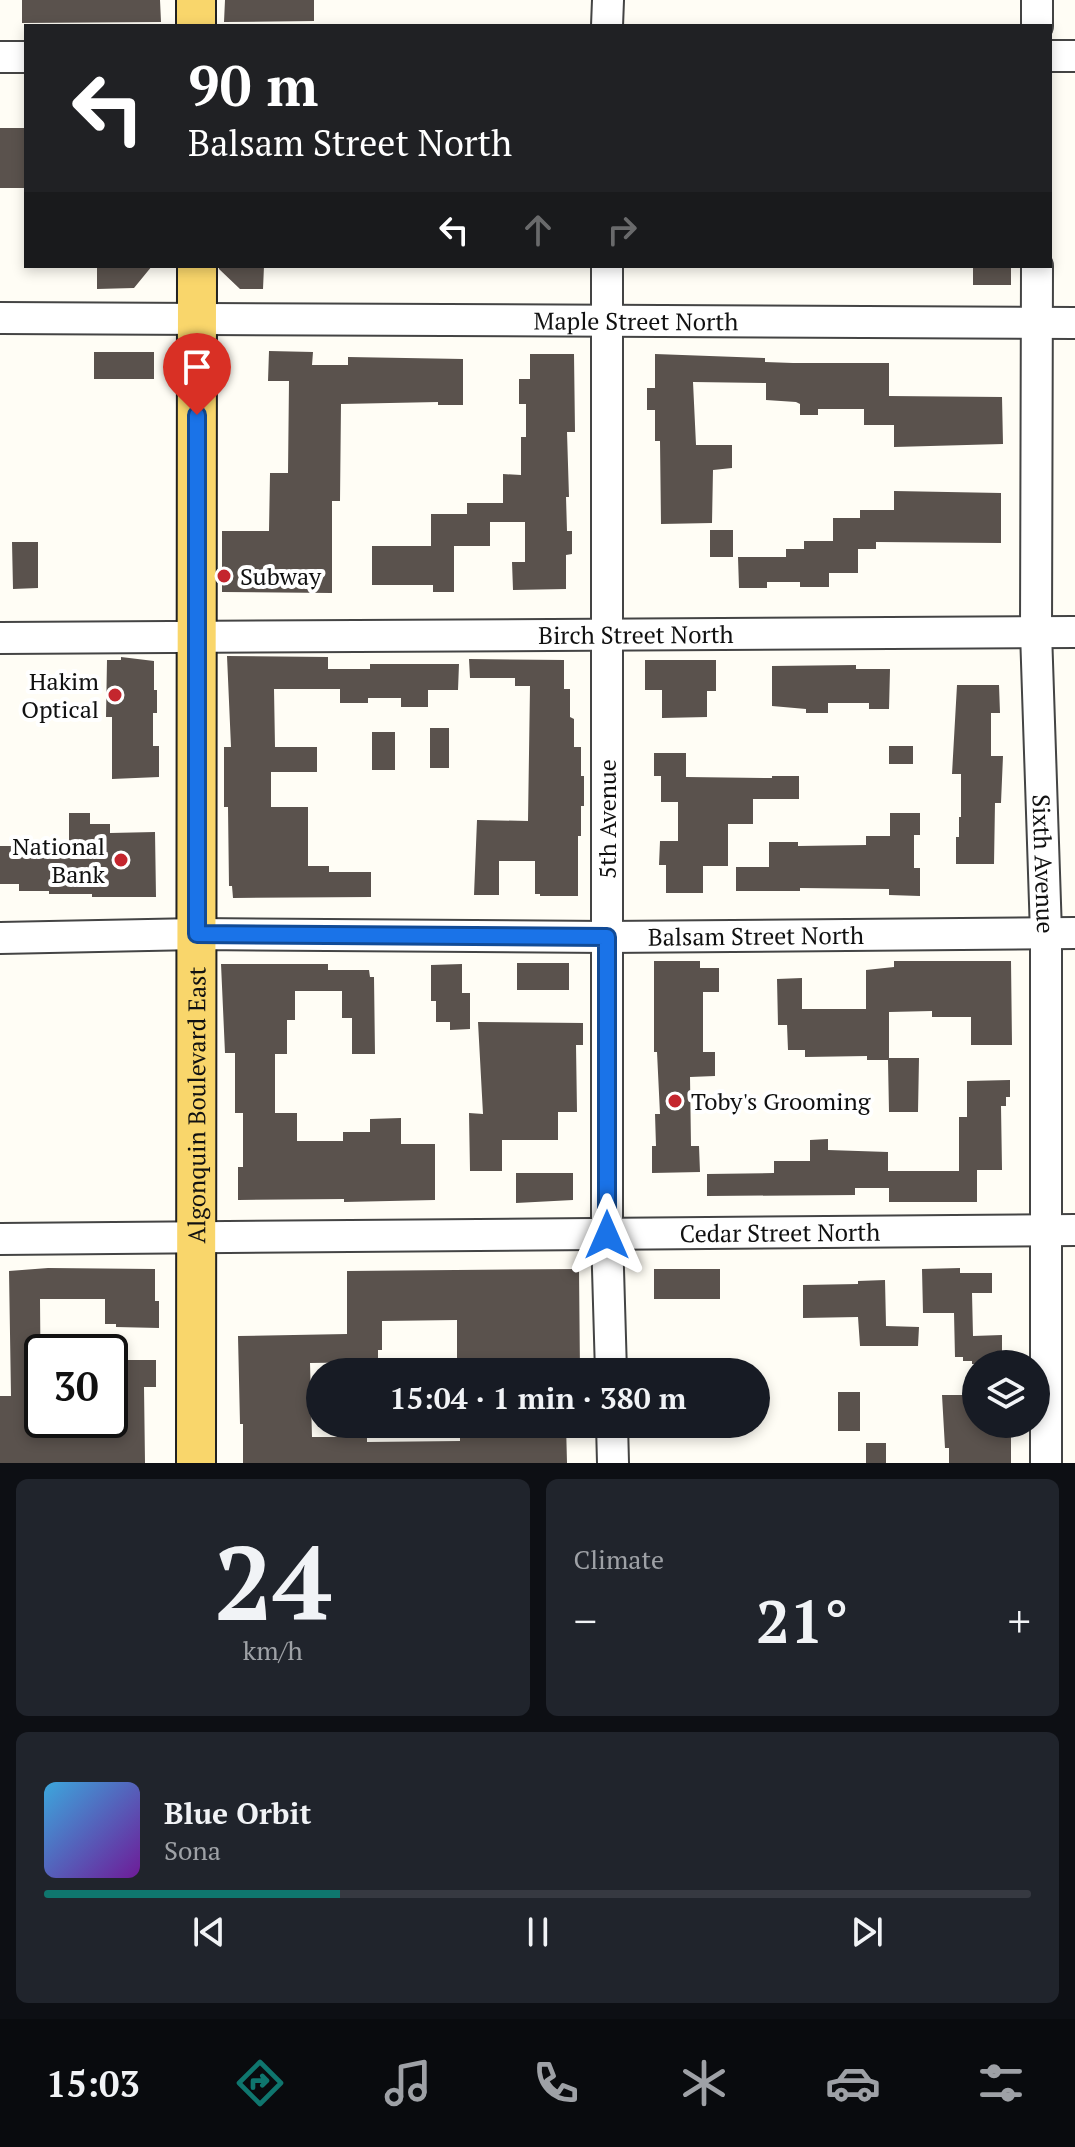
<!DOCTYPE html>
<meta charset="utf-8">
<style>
:root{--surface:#171b24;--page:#20242c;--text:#f1f3f6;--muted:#9ea1a6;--line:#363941;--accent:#0f766e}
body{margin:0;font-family:"PT Serif",serif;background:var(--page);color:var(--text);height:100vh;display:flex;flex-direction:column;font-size:30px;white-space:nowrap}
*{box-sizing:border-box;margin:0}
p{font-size:26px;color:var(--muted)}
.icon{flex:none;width:44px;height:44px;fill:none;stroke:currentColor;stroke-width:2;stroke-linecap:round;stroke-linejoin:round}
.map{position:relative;height:1463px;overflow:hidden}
.sheet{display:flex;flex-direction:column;gap:16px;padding:16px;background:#0d0f14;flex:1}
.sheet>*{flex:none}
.banner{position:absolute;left:24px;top:24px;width:1028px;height:244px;border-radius:0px;box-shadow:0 4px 12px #0003;background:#202124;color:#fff;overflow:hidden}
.buttons{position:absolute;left:962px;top:1350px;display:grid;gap:16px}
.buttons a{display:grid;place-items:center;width:88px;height:88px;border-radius:50%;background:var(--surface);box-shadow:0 4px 12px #0003;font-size:40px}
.speed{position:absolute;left:24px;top:1334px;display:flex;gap:16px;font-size:40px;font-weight:700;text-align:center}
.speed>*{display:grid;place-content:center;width:104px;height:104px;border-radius:50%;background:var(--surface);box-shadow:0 4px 12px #0003;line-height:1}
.speed .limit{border:4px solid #111;border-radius:12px;background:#fff;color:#111}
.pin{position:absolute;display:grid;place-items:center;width:68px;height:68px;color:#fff;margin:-82px -34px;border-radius:50% 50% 50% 0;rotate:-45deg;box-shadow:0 0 8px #0007}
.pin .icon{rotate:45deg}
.me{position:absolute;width:88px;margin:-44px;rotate:0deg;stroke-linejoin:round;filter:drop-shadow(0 0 6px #0008)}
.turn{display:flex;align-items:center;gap:28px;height:168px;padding:0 32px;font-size:36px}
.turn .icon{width:104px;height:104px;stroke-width:2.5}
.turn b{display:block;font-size:56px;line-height:68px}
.lanes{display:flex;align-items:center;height:76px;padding:0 32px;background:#0003;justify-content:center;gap:40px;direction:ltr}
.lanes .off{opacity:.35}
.big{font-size:60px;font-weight:700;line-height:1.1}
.sheet .widget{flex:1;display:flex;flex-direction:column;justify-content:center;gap:12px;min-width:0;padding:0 28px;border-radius:12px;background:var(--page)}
.sheet .dial{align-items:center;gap:0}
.dial b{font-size:104px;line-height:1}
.song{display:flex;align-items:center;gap:24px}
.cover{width:96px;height:96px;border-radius:12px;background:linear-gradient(135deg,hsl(200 70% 55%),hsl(280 70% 35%))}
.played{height:8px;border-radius:4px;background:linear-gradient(90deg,var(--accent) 30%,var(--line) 30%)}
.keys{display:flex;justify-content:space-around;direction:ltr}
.heat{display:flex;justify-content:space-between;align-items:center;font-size:44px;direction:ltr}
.sheet .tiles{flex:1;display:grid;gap:16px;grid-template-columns:1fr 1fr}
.widget:last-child{grid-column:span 2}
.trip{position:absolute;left:306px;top:1358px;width:464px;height:80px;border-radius:40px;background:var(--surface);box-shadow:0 4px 12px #0003;font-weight:700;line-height:80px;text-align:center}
.tabs{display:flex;height:128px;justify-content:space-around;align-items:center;background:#090b0e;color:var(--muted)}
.tabs .icon{width:56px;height:56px}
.tabs .selected{color:var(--accent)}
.tabs b{font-size:36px;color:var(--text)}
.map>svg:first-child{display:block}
.building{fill:#5a524d}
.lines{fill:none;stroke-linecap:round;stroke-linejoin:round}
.minor-casing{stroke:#444;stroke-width:34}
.major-casing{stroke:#222;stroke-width:42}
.minor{stroke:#fff;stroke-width:30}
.major{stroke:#f9d66b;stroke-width:38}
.route-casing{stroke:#114b97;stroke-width:20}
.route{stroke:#1a73e8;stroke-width:14}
.poi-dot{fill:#c4262e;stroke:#fff;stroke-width:3}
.labels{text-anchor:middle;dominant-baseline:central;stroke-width:8;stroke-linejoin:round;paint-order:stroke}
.street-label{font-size:24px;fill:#111;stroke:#fff}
.poi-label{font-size:24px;fill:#111;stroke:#fff;text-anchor:start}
</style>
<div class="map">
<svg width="1075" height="1463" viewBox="0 0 1075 1463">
<rect width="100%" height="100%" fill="#fffdf5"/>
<path class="building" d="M22 0H160L161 22 22 23Z
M225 0H314V21L224 22Z
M0 128H26V188H0Z
M97 266H152L134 288 97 289Z
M219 266H264L263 289H240L219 269Z
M973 266H1011V285H973Z
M269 351 313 352 312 365H348V357L463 359V405H438V402L341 404 340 501H332V593L222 592V531H269L270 473H288L289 381H268Z
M94 352H154V379H94Z
M530 354H574L575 432H567L569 497H566L567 531H572V554L566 555V589L513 590 512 562H525V522H490V546H454V592H433V585H372V546H431V514H467V503H503V474L521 475V437H526V404H519V379H530Z
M655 354 765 358V362L793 363H889V396L1002 397 1003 444 894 447V425H864V409H818V415H800V404L796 402 766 400V383L693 382 696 445H732V468L713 470 712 523 661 524 660 441H655V410H647V388H655Z
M894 491 1001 493V543L876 542V549H858V573H829V587H800V582H767V588H739L738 557H786V549H804V541H833V518H860V510H894Z
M710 530H733V557H710Z
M12 542H38V588L13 589Z
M227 656 328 657V669H370V664H459L458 690H428V707H401V698H368V703H340V689H274L275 747H317V772H271V807H308V866H329V872H371V897L233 898 232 886H229L228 807H224V747H231Z
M121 657 154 661V690H157V713H153V746H159V777L112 779V717H106L107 660H121Z
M469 659 564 660V689H570V717L574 719V747H581V776H584V806H581V836H578V896H540V894H535V861H499V895H474L477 820 528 821 530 686H515V678H470Z
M645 660H716V691H707V717L662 718V690H645Z
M856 665V669H890L889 709H869V703H828V713H806V709L772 706V666Z
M957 685H999L1000 713H991V756H1003L1001 803H995L994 864H956V837H959V817H961V774H952Z
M430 728H449V768H430Z
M372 732H395V770H372Z
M889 746H913V764H889Z
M654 753H686V777L772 778V776H799V799H753V824H728V866H703V893H666V865H659L660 841H678V802H661V776H654Z
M69 813H90V824H110V833L155 832 156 897H92V894H49V891H19V884H0V846H69Z
M890 813H920V835H914V868H920V896L889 895V889L800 888V891H736V867H769V842H798V846L866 845V836H890Z
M654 961H700V968H719V992H703V1052H715V1076L690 1077 691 1146H699L700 1172 652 1173V1146H656L655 1114H660L657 1052H654Z
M894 961H1011L1012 1045H971V1017H932V1011L889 1012V1058H919L918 1112H889L888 1060H867V1056L805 1057V1050H788L787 1025H778L777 979 802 978V1009H866V970L894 967Z
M517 963H569V990H517Z
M221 964H328V970H369L370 977H374L375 1054H352V1018H342V991H295V1020H287V1054H275V1113H297V1141H343V1132H370V1119L401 1118V1144H435V1200L344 1202V1199L238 1200V1167H243V1113H235V1053H225Z
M462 964V993H470V1029L450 1030V1022H436V1001H431V965Z
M478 1022 583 1023V1045H576L577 1112H558V1140H502V1171H470L469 1113 483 1114Z
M1010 1080V1097H1006V1106H1001L1002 1170H977V1202H889V1188H855V1195L707 1196V1174L774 1173V1161H810V1140L828 1139V1150L888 1152V1171H959V1117H967V1081Z
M516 1173H573V1200L516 1203Z
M48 1268 155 1269V1301H159V1328L116 1327V1324H105V1299H40L41 1420H110V1390H124V1360H156V1387H144L145 1463H0V1396H11L9 1271Z
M960 1268V1273H992V1293H972L973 1336 1002 1335V1356H994V1364H972V1361H963V1357H955L954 1313H923L922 1269Z
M579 1269 580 1372H457V1320L382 1321V1350H378V1362L310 1363 312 1437H367V1442L460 1441V1436H509V1424H566L567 1463H243V1424H240L238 1336 347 1334V1271Z
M654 1269H720V1299H654Z
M885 1280 886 1326 919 1327 918 1346H860L858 1317 803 1318V1285L858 1284V1281Z
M838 1392H860V1431H838Z
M942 1395H976V1424H1011V1463H949V1448H945Z
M866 1443H886V1463H866Z"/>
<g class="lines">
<g class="minor-casing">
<g id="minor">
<path d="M607 26 608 0"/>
<path d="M1037 26V0"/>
<path d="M1050 56H1075"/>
<path d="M0 57H26"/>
<path d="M607 266V1235L611 1372"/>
<path id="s1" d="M1037 266 1036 632 1046 933V1463"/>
<path id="s2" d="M0 318 1075 323"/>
<path id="s3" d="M0 638 1075 632"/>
<path id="s4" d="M0 938 197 934 607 937 1075 933"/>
<path id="s5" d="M0 1239 1075 1230"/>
<path d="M612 1424 613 1463"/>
</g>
</g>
<g class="major-casing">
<g id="major">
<path d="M196 0V26"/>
<path id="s6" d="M196 1463 197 266"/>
</g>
</g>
<use href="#minor" class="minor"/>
<use href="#major" class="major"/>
</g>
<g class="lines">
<g class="route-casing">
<path id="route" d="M197 415V934L607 937V1235"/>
</g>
<use href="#route" class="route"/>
</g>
<g class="poi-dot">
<circle cx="224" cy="576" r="8"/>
<circle cx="115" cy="695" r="8"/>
<circle cx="121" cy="860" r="8"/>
<circle cx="675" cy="1101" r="8"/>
</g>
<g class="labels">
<g class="street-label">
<text stroke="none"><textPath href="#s2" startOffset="636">Maple Street North</textPath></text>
<text stroke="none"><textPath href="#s3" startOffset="636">Birch Street North</textPath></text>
<text transform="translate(607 819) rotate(-90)">5th Avenue</text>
<text stroke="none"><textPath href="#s1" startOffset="598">Sixth Avenue</textPath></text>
<text stroke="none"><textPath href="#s4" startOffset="756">Balsam Street North</textPath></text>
<text stroke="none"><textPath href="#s6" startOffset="358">Algonquin Boulevard East</textPath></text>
<text stroke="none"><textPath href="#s5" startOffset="780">Cedar Street North</textPath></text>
</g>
<g class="poi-label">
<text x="240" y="576">Subway</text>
<text x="99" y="681" text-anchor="end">Hakim<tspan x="99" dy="28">Optical</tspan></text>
<text x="105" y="846" text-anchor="end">National<tspan x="105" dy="28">Bank</tspan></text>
<text x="691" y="1101">Toby's Grooming</text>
</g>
</g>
</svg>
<div class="buttons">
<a><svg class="icon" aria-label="layers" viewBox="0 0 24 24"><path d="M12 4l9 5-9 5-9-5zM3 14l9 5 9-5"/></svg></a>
</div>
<div class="speed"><div class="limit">30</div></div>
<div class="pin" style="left:197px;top:415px;background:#d93025"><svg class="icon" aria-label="arrive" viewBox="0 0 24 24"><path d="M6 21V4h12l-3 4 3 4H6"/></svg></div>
<svg class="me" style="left:607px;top:1235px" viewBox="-20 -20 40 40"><path d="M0-17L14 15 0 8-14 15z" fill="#1a73e8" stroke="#fff" stroke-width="4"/></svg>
<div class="trip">15:04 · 1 min · 380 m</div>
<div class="banner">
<div class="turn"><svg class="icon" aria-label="left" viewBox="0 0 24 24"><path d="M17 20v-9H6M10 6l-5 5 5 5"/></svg><div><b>90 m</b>Balsam Street North</div></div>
<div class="lanes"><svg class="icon" aria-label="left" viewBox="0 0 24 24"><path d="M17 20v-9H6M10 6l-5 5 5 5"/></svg><svg class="icon off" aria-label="ahead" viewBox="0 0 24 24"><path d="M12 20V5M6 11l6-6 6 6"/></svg><svg class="icon off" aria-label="right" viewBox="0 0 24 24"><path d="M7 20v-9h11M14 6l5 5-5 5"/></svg></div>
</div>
</div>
<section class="sheet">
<div class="tiles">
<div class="widget dial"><b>24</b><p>km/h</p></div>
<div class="widget"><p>Climate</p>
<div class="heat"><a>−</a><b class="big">21°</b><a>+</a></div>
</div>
<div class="widget">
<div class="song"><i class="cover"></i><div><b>Blue Orbit</b><p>Sona</p></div></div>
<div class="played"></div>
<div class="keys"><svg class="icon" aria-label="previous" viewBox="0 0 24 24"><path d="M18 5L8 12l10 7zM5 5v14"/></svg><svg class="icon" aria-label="pause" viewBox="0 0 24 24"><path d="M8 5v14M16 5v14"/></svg><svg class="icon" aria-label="next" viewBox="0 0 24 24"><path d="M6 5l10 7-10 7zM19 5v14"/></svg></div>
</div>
</div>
</section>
<nav class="tabs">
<b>15:03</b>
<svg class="icon selected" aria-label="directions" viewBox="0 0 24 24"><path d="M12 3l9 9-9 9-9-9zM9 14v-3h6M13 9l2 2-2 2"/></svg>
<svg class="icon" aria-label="music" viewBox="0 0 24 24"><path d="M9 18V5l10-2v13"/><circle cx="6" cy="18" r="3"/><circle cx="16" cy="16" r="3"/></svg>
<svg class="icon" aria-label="phone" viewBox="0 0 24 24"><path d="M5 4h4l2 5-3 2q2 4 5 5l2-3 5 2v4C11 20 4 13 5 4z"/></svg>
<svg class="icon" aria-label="climate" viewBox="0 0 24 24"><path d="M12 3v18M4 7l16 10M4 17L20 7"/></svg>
<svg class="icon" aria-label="car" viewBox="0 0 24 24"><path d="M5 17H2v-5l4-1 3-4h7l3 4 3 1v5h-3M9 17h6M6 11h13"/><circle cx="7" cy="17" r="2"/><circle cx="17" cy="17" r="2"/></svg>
<svg class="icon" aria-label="filters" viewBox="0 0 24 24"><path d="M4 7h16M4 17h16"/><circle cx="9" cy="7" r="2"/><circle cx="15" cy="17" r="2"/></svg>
</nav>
